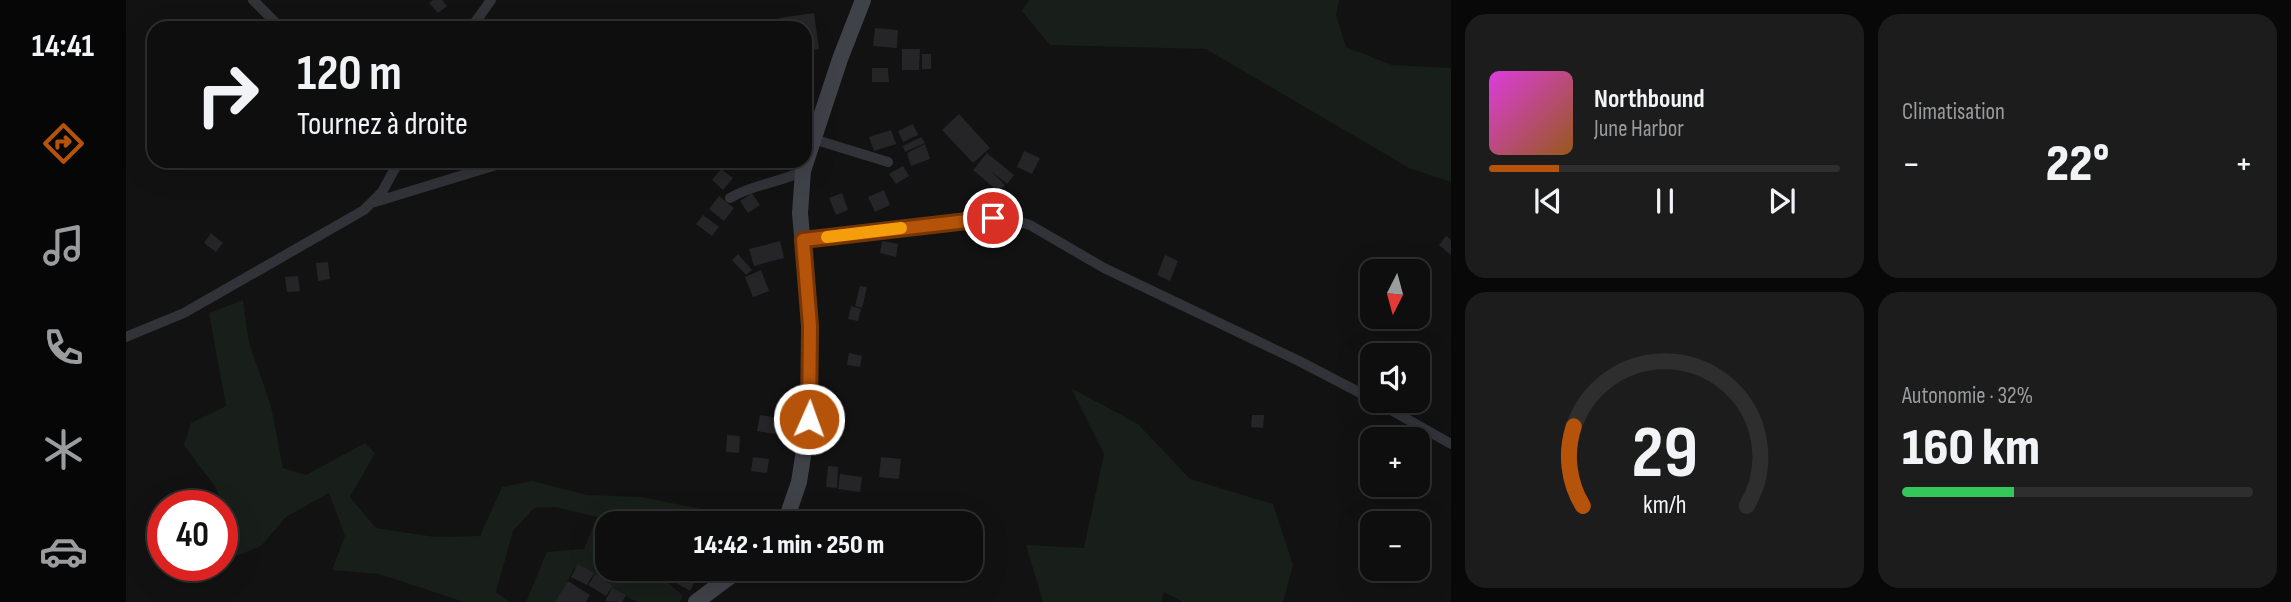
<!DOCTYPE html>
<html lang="fr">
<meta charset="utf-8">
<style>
:root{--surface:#0e0e0e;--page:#1c1c1c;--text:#f1f3f6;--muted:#9b9c9e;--line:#2e2e2e;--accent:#b45309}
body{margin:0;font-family:"Sofia Sans Condensed",sans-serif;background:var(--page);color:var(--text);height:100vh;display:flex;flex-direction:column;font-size:26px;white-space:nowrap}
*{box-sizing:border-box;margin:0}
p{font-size:23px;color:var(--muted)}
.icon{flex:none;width:38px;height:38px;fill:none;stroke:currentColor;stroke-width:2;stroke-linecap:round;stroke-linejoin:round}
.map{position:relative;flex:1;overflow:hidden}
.side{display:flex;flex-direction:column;gap:14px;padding:14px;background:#080808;width:840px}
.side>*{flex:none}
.banner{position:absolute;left:21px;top:21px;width:665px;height:147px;border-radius:21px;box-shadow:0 7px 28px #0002,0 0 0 2px var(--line);background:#0e0e0e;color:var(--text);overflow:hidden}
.needle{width:46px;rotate:186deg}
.controls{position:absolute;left:1234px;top:259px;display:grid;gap:14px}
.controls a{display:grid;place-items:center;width:70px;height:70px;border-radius:14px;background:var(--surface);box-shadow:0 7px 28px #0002,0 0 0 2px var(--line);font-size:35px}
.speed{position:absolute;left:21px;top:490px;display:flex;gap:14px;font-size:35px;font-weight:700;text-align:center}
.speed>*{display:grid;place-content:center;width:91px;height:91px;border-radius:50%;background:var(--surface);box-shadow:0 7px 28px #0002,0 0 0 2px var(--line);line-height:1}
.speed .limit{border:10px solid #d22;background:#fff;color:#111}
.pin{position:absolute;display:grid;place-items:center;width:60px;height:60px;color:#fff;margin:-30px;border:4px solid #fff;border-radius:50%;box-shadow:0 2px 7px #0007}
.me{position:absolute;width:77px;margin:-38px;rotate:2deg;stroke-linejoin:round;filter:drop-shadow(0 0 5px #0008)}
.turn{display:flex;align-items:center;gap:24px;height:147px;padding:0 35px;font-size:32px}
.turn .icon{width:91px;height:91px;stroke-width:2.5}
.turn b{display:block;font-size:49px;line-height:60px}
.big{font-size:52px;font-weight:800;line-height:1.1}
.side .card{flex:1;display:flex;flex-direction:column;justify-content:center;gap:10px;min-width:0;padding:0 24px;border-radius:21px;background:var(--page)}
.side .dial{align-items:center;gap:0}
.dial svg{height:182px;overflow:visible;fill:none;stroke:var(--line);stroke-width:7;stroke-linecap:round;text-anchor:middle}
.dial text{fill:var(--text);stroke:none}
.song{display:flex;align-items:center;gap:21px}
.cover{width:84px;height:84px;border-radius:10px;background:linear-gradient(135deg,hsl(300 70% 55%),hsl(30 70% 35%))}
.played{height:7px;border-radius:4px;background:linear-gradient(90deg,var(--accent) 20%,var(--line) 20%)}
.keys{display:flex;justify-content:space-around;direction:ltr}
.heat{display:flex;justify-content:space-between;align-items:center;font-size:38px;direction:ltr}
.charge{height:10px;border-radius:5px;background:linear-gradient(90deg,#34c759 32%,var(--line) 0)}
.side .tiles{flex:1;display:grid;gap:14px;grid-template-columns:repeat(2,1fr)}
.trip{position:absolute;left:469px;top:511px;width:388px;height:70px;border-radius:21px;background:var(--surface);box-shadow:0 7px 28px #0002,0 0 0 2px var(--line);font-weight:800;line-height:70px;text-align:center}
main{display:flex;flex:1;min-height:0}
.tab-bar{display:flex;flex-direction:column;width:126px;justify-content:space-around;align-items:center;background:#060606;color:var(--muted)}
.tab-bar .icon{width:49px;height:49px}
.tab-bar .current{color:var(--accent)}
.tab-bar b{font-size:32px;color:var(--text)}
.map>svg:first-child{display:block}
.green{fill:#181e19}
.building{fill:#252527}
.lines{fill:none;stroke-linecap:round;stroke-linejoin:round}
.street{stroke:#323339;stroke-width:10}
.secondary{stroke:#404249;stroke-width:16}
.route-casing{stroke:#753606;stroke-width:18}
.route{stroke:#b45309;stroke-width:12}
.slow{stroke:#f59e0b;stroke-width:12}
</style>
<main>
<nav class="tab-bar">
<b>14:41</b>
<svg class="icon current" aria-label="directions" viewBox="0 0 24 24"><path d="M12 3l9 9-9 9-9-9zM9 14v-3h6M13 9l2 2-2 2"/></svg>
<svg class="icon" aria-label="music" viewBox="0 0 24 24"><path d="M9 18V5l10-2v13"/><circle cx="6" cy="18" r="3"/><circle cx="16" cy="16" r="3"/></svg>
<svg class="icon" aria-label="phone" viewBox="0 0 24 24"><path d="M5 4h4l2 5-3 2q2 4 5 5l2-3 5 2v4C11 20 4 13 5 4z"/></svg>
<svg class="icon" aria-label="climate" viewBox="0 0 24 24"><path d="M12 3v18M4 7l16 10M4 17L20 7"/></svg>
<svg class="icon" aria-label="car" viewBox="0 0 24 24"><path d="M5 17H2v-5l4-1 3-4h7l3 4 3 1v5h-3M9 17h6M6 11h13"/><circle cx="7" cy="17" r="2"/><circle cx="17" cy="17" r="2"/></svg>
</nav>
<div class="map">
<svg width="1325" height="602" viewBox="0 0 1325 602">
<rect width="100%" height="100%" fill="#121213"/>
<path class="green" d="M903 0H1213L1210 15 1220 47 1266 65 1325 68V182L1283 168 1080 49 924 45 896 11Z
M117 300 123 343 145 406 157 468 180 475 239 443 249 453 224 497 250 528 309 537 354 536 376 487 406 481 461 495 515 497 576 509 573 523H481V569H542L539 581 557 595 554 602H511L448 568 431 602H400L421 552 458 549 471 517 429 507 408 508 387 531 370 592 383 602H338L253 574 206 570 219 536 203 493 160 517 135 546 103 559 96 548V522L103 518 90 488 58 445 65 423 100 406 83 313Z
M945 388 1012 424 1064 479 1147 504 1167 565 1157 602H1057L1038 592 1035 602H917L900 545 958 548 978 454Z"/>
<path class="building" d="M307 0H316L321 6 312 13 303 3Z
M688 13 693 49 679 51V28H654L653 18Z
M749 28 772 30 771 48 747 46Z
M776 49H794L793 70H776Z
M796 54H805V69H796Z
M746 68H762L763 82H746Z
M833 114 864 148 847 163 816 130Z
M787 124 792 135 777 142 772 131Z
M765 130 770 144 748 151 743 137Z
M795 137 799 143 779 152 777 146Z
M799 144 804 159 785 166 781 153Z
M898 151 914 158 906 174 891 167Z
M861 153 888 175 881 184 865 171 879 185 873 192 847 170Z
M777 166 783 176 770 184 763 174Z
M595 169 607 178 597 190 586 180Z
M758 190 764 205 749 212 742 197Z
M626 193 634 205 622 213 614 201Z
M716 193 722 210 710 215 703 198Z
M593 196 608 208 598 221 583 209Z
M577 215 593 227 586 236 570 224Z
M85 233 97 243 90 252 78 243Z
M1320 236 1325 240V255L1313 245Z
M654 241 658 258 628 266 623 249Z
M756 241 772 244 770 257 754 253Z
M612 254 626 270 620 275 606 260Z
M1039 255 1052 261 1044 281 1031 275Z
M202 262 204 279 192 281 190 263Z
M635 270 643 291 627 297 619 277Z
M172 276 174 291 161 292 159 277Z
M734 286 741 287 736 308 729 306Z
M725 306 735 309 732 321 722 319Z
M723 353 736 356 734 367 721 365Z
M634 415 652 418 649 434 631 431Z
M1126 415H1138L1137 428 1125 427Z
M601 435 614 436 613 453 600 452Z
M627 457 643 459 641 473 625 471Z
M755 457 775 459 773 479 753 477Z
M702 466 712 467 711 488 700 487Z
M714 474 736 477 734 492 712 489Z
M452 564 468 573 461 585 445 577Z
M556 572 570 579 564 591 550 583Z
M470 574 487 586 480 596 462 585Z
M442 581 464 595 460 602H429Z
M486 588 500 595 496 602 479 601Z"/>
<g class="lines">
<path class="street" d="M127 0 155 28
M345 28 365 0
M679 121 695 115
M687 139 762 162
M604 198C627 184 653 183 677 171
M249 202 383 161
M677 240 845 220H887L904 225 978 268 1173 361 1246 399
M0 337 58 313 238 210 256 192 273 161
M1249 401 1325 444"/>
<path class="secondary" d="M659 523 673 482 683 419 684 326 674 213 677 171 714 59 737 0
M570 602 614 569"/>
</g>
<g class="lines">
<g class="route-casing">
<path id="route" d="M683 419 684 326 677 240 867 218"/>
</g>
<use href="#route" class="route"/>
<path class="slow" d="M701 237 775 228"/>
</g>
</svg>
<div class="controls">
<a><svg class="needle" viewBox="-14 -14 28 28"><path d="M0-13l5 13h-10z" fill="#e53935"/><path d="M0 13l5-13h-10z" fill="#9b9c9e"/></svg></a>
<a><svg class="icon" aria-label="sound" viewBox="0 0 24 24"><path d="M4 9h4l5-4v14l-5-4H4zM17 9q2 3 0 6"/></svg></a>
<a>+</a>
<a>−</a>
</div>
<div class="speed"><div class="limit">40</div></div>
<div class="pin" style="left:867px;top:218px;background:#d93025"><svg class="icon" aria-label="arrive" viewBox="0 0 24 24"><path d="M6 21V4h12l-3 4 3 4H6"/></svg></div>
<svg class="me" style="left:683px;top:419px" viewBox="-20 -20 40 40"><circle r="17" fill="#b45309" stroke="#fff" stroke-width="3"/><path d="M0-11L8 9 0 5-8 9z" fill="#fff"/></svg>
<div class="trip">14:42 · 1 min · 250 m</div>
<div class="banner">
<div class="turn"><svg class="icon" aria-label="right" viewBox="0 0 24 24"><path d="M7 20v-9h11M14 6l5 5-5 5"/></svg><div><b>120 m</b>Tournez à droite</div></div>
</div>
</div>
<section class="side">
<div class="tiles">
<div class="card">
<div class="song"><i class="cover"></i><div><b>Northbound</b><p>June Harbor</p></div></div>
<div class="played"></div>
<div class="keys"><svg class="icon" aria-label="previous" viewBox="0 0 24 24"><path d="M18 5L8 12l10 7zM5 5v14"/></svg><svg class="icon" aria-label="pause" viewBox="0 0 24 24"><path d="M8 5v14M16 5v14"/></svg><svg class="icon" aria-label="next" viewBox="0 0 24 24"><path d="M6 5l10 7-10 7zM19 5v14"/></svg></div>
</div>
<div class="card"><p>Climatisation</p>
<div class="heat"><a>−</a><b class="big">22°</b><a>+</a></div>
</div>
<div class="card dial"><svg viewBox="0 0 100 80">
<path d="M14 69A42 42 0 1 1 86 69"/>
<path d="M14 69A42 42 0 0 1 10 34" stroke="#b45309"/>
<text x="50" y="56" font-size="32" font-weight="700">29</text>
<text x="50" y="72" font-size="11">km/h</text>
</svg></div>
<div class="card"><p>Autonomie · 32%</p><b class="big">160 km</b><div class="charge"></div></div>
</div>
</section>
</main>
